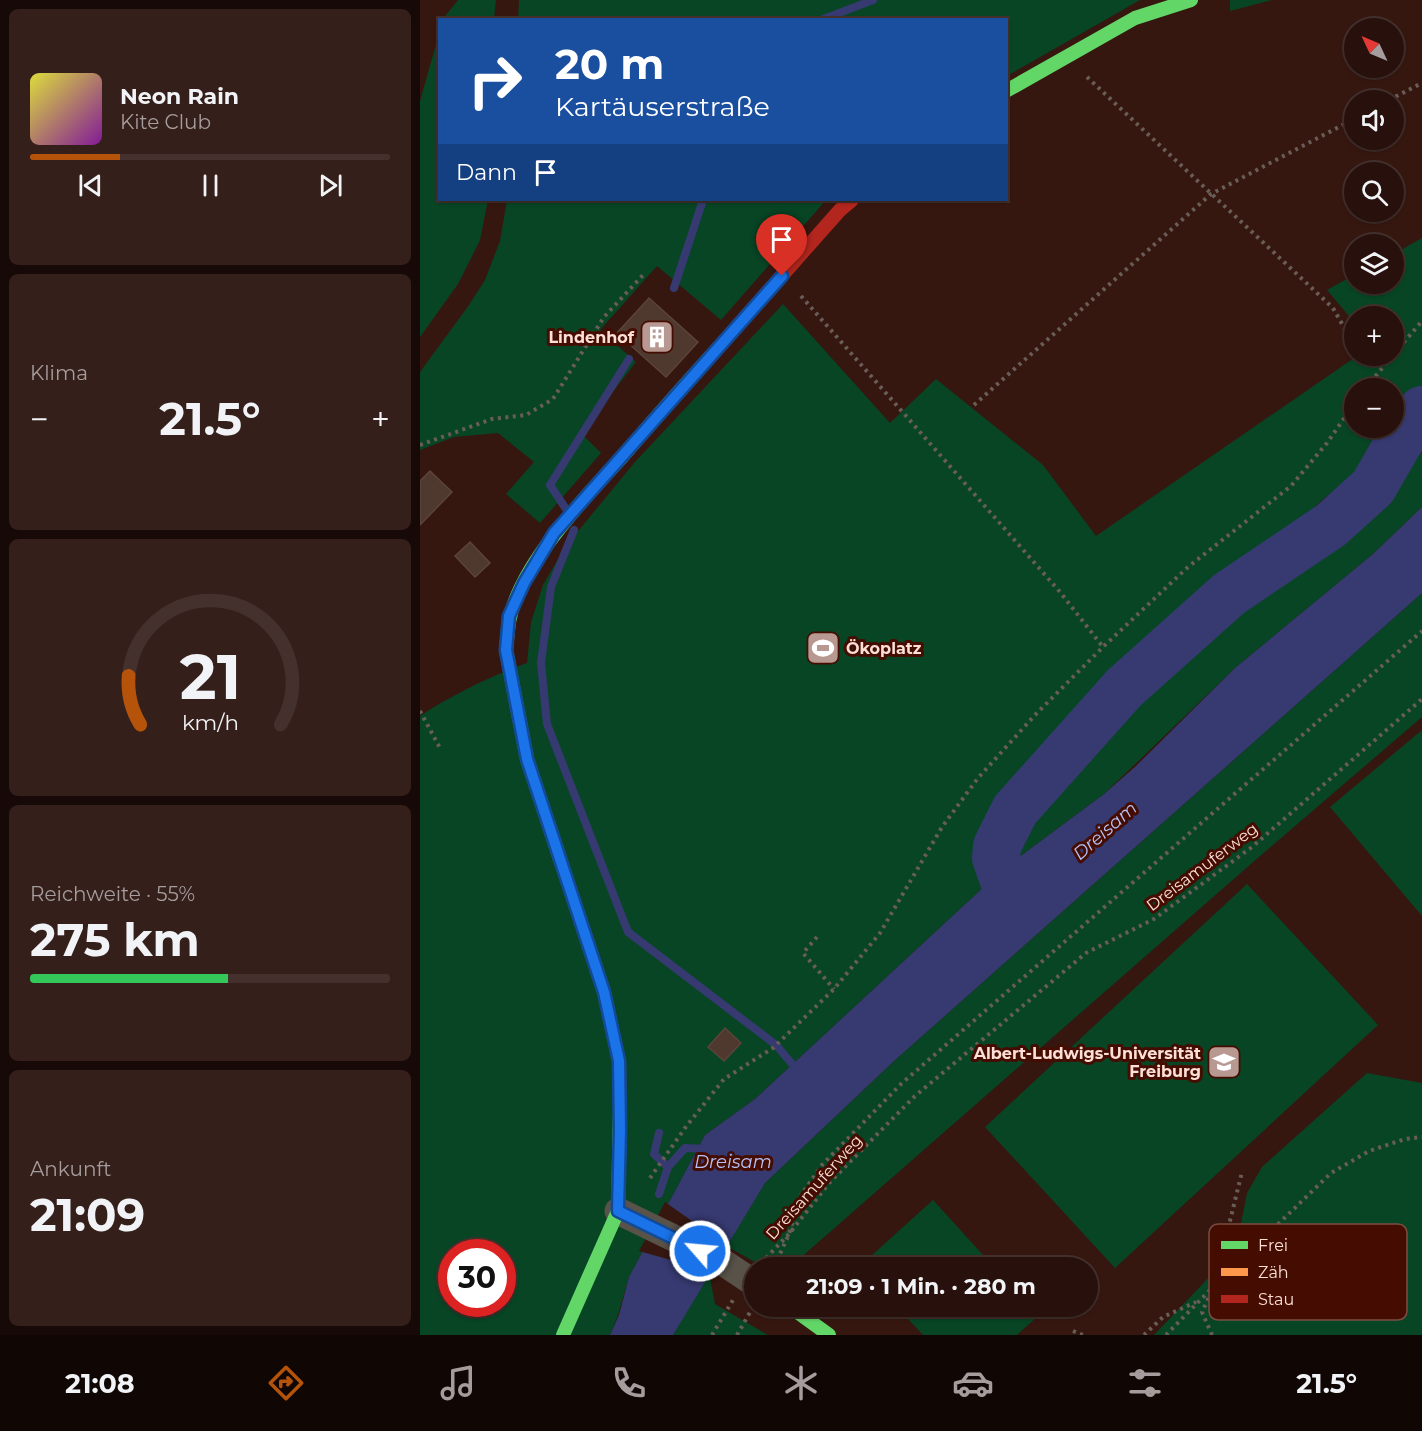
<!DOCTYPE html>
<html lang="de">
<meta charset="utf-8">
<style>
:root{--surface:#28110c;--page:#341f1a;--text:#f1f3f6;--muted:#a59d9d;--line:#44312d;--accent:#b45309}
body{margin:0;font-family:Montserrat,sans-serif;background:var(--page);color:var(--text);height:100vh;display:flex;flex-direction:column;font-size:22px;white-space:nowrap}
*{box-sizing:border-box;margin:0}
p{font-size:20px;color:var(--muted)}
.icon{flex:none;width:33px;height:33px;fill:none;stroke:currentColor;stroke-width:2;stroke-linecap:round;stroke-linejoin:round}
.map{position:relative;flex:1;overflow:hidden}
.drawer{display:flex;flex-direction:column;gap:9px;padding:9px;background:#160907;width:420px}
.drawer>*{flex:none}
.guide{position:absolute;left:18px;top:18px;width:570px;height:183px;border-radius:0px;box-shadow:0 2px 4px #0004,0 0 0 2px var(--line);background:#1a4fa0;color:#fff;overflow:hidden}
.needle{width:39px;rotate:314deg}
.controls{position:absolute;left:924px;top:18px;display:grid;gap:12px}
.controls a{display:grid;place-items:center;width:60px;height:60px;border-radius:50%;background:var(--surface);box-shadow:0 2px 4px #0004,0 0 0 2px var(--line);font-size:30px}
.speed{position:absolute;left:18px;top:1239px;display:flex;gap:12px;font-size:30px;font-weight:700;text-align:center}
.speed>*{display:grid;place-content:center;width:78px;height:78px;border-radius:50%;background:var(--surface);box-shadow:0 2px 4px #0004,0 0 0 2px var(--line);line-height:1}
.speed .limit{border:9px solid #d22;background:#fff;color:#111}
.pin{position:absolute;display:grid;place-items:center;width:51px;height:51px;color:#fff;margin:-62px -26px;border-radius:50% 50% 50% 0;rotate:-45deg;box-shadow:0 0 6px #0007}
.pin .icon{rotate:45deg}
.me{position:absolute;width:66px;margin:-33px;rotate:297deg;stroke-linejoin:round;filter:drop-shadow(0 0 4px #0008)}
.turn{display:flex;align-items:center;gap:21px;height:126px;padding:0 18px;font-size:27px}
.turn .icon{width:78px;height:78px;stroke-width:2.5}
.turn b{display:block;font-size:42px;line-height:51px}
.then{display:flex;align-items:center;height:57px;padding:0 18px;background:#0003;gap:12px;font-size:22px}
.big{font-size:45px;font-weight:700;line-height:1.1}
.drawer .tile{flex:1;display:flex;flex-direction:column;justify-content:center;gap:9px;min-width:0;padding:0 21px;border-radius:9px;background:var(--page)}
.drawer .dial{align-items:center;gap:0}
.dial svg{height:156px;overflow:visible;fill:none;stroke:var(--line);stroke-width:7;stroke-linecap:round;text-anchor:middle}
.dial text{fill:var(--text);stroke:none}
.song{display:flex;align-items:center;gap:18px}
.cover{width:72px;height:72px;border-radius:9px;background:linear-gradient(135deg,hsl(60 70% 55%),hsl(290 70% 35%))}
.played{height:6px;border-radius:3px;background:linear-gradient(90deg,var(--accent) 25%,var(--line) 25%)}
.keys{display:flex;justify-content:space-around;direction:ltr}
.heat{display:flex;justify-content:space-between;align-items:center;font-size:33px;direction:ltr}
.charge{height:9px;border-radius:4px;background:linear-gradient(90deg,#34c759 55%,var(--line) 0)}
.trip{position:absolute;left:324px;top:1257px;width:354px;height:60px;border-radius:30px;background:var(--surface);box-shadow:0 2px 4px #0004,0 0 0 2px var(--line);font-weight:700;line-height:60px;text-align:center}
.dock{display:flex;height:96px;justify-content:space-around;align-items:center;background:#100705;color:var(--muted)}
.dock .icon{width:42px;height:42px}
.dock .selected{color:var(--accent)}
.dock b{font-size:27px;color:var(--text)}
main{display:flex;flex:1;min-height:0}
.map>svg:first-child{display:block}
.green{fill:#074525;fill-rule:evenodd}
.water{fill:#363a71}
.pier{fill:#361710}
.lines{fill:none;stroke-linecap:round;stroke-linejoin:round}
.stream{stroke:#363a71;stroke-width:8}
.river{stroke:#363a71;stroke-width:48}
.building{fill:#4f382e;stroke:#5c443a;stroke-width:1.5}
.path{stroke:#695e57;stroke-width:4;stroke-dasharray:3 4.5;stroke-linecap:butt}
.street{stroke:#585249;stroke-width:27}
.fast{stroke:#63d668;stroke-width:14}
.slow{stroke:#ff974d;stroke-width:14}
.jam{stroke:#b3261e;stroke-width:14}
.route-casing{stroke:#114b97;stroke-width:15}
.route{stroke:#1a73e8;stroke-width:10}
.labels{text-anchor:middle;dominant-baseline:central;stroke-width:6;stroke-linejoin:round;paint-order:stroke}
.poi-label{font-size:16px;font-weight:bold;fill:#fddfd7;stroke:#450d01;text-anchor:end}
.street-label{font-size:16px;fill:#fddfd7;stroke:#450d01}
.water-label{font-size:18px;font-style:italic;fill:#b5c1f8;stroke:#450d01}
.key{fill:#450d01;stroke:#7c4c41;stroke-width:1.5}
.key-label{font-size:16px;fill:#fddfd7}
</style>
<main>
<section class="drawer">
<div class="tile">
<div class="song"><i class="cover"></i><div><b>Neon Rain</b><p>Kite Club</p></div></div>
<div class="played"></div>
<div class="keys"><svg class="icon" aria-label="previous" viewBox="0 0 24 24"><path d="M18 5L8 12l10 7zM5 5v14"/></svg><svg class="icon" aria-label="pause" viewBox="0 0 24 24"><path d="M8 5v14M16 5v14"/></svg><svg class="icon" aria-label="next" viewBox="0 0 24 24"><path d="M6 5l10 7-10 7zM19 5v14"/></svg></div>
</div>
<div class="tile"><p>Klima</p>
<div class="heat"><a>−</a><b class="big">21.5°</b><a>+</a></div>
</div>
<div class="tile dial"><svg viewBox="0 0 100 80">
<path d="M14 69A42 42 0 1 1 86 69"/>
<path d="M14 69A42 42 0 0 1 8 44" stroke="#b45309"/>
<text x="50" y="56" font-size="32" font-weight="700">21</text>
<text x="50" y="72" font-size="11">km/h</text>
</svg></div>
<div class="tile"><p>Reichweite · 55%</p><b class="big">275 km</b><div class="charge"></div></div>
<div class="tile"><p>Ankunft</p><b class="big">21:09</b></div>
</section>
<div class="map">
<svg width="1002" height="1335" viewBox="0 0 1002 1335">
<rect width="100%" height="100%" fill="#361710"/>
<path class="green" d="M38 0H76L74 19H23Z
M99 0H720L587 76 586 20H98Z
M810 0H852L810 11Z
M19 34 20 200H67V205L60 240 38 284 0 337V101Z
M87 200H406L301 320 237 266 180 330 216 362 161 433 181 453 120 523 86 494 114 462 78 433 34 437 0 450V372L49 305 65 280 80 241Z
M1002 238V388L992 401 975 433 953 459 902 500 877 524 697 675 680 701 660 718 588 799 569 840 564 860 567 884 335 1099 285 1135 209 1277 198 1315 190 1335H0V716C34 694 69 677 107 663L111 622 123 585 145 547 215 462 363 304 470 423 516 379 623 465 676 536 937 356H974V316H934V322L907 290 934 275V284H974V254ZM934 388H974V428H934ZM32 1252H82V1304H32Z
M1002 452V507L953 554 815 668 684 794 598 858 585 847 605 805 643 763 660 751 687 719 766 649 820 605 837 595 857 578 869 576 894 562 919 543 959 497 977 473Z
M1002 593V717L840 856 370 1267H344L306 1246 345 1183 474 1061Z
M1002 730V916L910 807Z
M827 884 958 1025 695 1268 565 1127Z
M947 1073 1002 1083V1335H734L816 1249 827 1193 842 1167Z
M513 1200 574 1267H442L440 1266Z
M289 1273 295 1304 348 1335H253Z
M477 1307H609L618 1316 597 1335H503Z"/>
<path class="water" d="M1002 507V593L474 1061 345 1183 253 1335H190L199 1315 209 1277 285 1135 335 1099 567 884 598 858 684 794 716 766 815 668 953 554Z"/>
<path class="pier" d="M245 1202 309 1247 293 1272 219 1251Z"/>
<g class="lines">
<path class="stream" d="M401 20 453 0
M254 288 283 200
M146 509 130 485 209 359
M154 530 131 587 121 663 127 724 208 932 356 1045 379 1072
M239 1133 234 1154 248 1167
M239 1194 248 1167 265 1148 287 1149"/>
<path class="river" d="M594 909 576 858 577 846 595 810 704 688 809 594 911 525 953 487 979 442 1002 410"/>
</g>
<path class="building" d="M229 298 278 342 246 377 197 333Z
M10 471 32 492 0 525V481Z
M50 542 70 563 55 577 35 556Z
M305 1028 321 1043 304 1061 288 1047Z"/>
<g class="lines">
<path class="path" d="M667 77 913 308 934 345
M969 100 1002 83
M381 296 640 592 683 647
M974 354 1002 321
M946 388 972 356
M554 405 791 194 934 119
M0 445 72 419 106 415 133 399 184 317 224 274
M0 711 21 750
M397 937 383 953 414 989
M230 1178 265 1128 304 1079 353 1048 414 989 460 933 522 827 558 778 616 714 683 647 768 567 871 486 907 443 934 404
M346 1258 369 1234 410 1182 495 1096 666 953 734 919 832 847 1002 699
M354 1267 369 1234 381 1195 402 1165 481 1084 1002 631
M653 1331 663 1335
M292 1335 313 1300
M317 1335 333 1307
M724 1335 743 1317 776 1302
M746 1335 794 1286 822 1172
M792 1335 782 1312 794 1286 911 1173 949 1151 985 1139 1002 1137"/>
<path class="street" d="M198 1211 301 1261 334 1283"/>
<path class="fast" d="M586 91 715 18 771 0
M88 630C93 571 164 499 202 457 231 423 260 390 290 357
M369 1306 409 1335
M143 1335 198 1211 200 1107"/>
<path class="slow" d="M88 630 86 650 107 759 142 865"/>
<path class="jam" d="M290 357 420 210 432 200
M142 865 184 992 199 1061 200 1107"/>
</g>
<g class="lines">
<g class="route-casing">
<path id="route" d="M280 1251 198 1211 200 1130 199 1061 184 992 107 759 86 650 89 616 104 583 134 533 362 276"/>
</g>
<use href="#route" class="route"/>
</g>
<defs>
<g id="building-square" transform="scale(1.725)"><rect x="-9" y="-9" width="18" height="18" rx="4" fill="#b79991" stroke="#450d01"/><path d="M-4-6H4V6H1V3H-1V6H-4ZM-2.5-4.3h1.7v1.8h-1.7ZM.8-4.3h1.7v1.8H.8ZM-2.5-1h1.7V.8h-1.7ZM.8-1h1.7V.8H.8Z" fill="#fff"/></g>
<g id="stadium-square" transform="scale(1.725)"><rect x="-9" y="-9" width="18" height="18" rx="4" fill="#b79991" stroke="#450d01"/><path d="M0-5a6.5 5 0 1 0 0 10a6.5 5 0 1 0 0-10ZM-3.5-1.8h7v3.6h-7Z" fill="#fff"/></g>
<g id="university-square" transform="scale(1.725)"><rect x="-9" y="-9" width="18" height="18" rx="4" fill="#b79991" stroke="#450d01"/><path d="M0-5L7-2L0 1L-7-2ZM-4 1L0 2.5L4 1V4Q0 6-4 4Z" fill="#fff"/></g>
</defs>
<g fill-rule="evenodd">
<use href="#building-square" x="237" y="337"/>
<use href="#stadium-square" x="403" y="648"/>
<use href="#university-square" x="804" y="1062"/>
</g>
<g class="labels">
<g class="poi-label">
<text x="214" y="337">Lindenhof</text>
<text x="426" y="648" text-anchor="start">Ökoplatz</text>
<text x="781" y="1053">Albert-Ludwigs-Universität<tspan x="781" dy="18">Freiburg</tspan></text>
</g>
<g class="street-label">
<text transform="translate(782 867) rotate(-37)">Dreisamuferweg</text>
<text transform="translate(394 1187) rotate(-48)">Dreisamuferweg</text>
</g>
<g class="water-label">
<text transform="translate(685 831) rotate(-41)">Dreisam</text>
<text x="313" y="1162">Dreisam</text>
</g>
</g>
<rect x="789" y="1224" width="198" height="96" rx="9" class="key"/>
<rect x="801" y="1241" width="27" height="8" fill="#63d668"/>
<rect x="801" y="1268" width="27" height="8" fill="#ff974d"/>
<rect x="801" y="1295" width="27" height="8" fill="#b3261e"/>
<g class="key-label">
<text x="838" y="1251">Frei</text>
<text x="838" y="1278">Zäh</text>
<text x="838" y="1305">Stau</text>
</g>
</svg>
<div class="controls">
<a><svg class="needle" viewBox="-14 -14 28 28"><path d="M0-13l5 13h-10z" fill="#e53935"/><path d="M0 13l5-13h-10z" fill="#a59d9d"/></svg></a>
<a><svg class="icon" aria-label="sound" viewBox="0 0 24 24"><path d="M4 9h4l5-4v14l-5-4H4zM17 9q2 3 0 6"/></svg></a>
<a><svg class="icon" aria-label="search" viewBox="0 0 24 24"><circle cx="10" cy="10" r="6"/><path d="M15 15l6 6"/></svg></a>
<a><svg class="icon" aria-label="layers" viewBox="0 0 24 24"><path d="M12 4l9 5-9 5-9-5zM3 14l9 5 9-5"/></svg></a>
<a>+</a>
<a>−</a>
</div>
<div class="speed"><div class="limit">30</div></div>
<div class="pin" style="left:362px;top:276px;background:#d93025"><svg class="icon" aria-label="arrive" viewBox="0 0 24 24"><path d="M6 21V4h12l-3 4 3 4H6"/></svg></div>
<svg class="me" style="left:280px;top:1251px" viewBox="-20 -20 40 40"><circle r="17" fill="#1a73e8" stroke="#fff" stroke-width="3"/><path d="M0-11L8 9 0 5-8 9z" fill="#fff"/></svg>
<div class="trip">21:09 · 1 Min. · 280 m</div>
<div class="guide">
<div class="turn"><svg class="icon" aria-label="right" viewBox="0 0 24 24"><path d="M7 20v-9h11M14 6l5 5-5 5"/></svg><div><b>20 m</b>Kartäuserstraße</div></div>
<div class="then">Dann<svg class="icon" aria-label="arrive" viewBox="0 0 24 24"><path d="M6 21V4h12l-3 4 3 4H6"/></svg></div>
</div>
</div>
</main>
<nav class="dock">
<b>21:08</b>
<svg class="icon selected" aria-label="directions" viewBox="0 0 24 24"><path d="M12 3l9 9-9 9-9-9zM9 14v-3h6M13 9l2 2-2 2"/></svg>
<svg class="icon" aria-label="music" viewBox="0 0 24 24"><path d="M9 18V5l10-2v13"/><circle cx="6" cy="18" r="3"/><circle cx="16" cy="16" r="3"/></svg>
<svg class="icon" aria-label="phone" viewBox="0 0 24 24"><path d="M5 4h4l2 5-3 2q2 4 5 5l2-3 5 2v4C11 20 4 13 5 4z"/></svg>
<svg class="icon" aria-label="climate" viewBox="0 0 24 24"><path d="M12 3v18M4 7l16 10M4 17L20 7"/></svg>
<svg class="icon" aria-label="car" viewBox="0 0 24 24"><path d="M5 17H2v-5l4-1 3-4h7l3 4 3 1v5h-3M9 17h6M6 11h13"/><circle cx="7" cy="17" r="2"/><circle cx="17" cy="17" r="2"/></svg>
<svg class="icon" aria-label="filters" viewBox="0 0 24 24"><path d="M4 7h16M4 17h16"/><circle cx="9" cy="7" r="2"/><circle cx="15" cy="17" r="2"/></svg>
<b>21.5°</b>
</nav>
